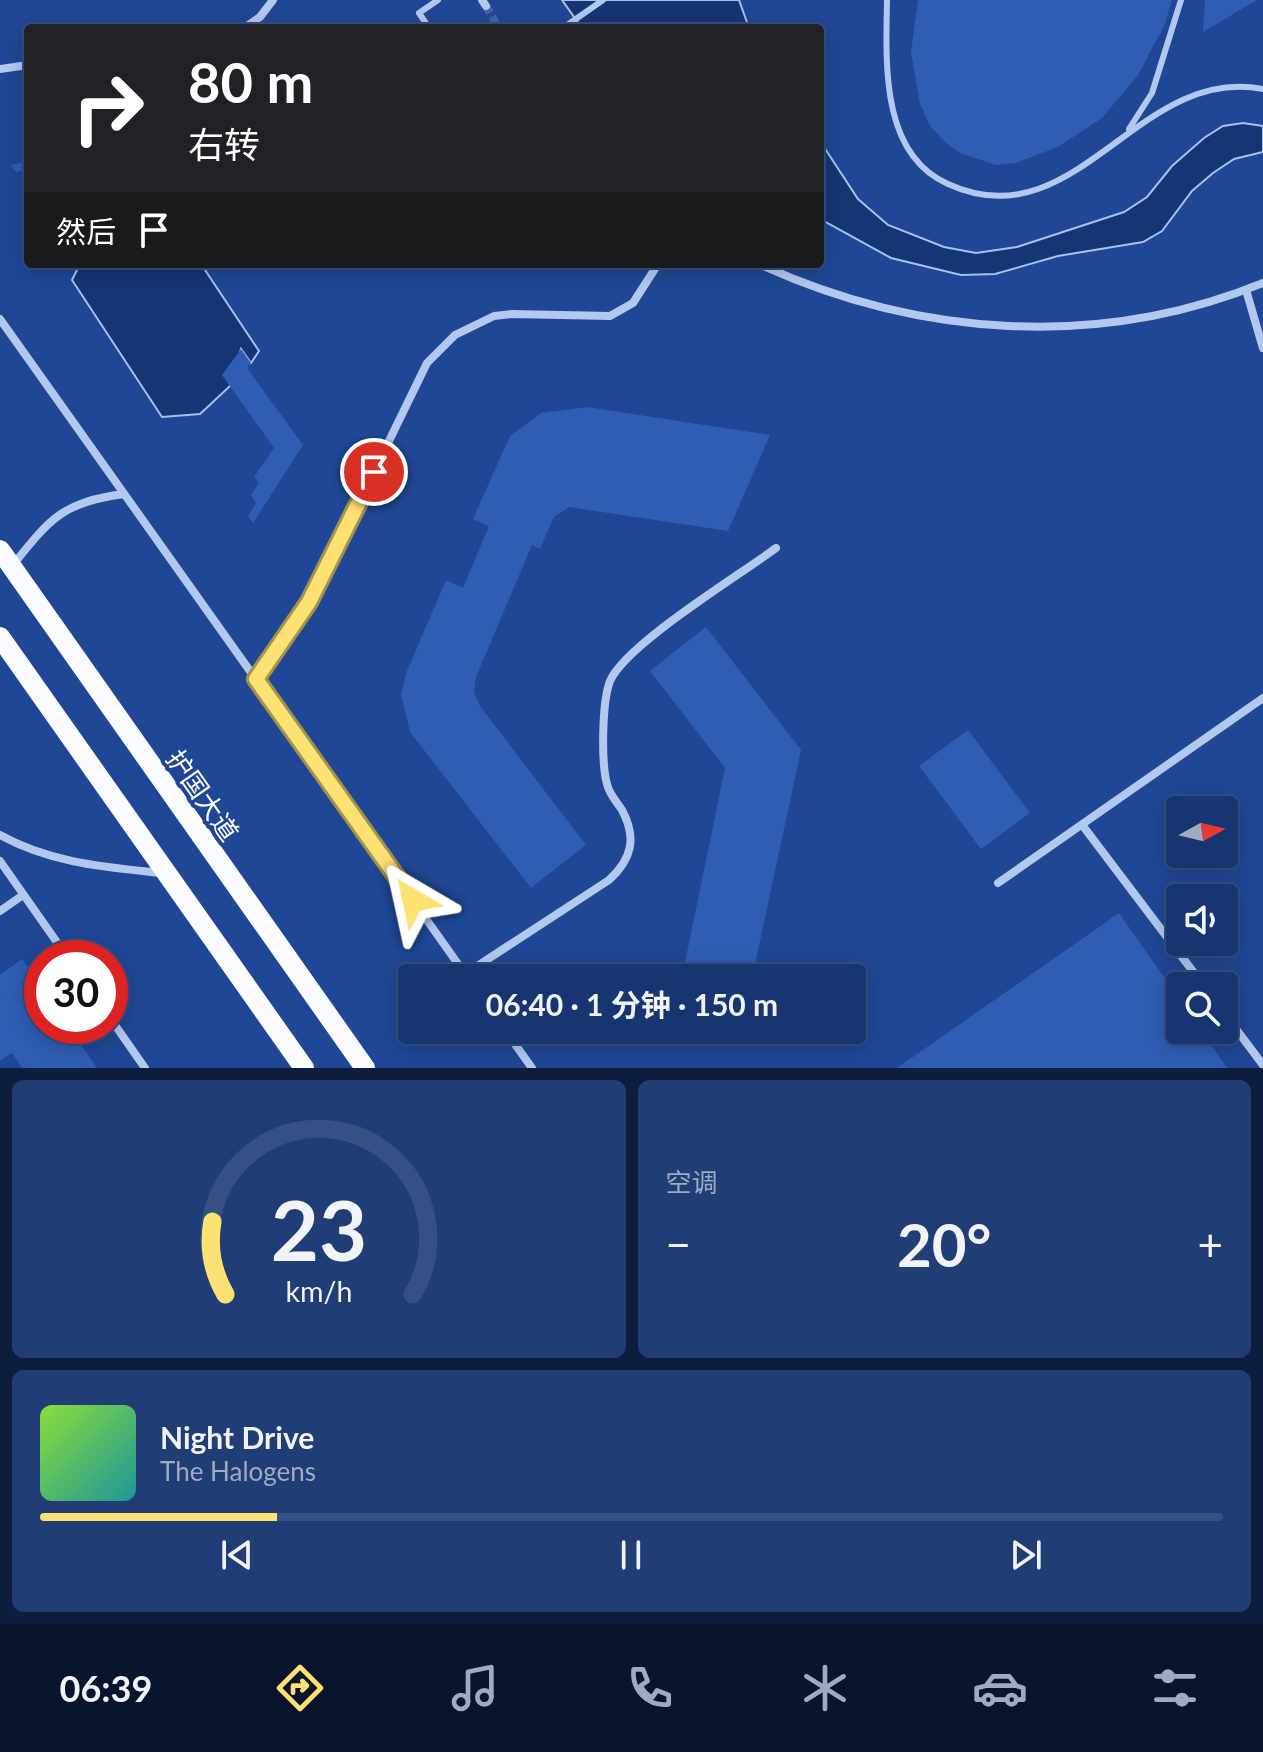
<!DOCTYPE html>
<html lang="zh">
<meta charset="utf-8">
<style>
:root{--surface:#173570;--page:#203d75;--text:#f1f3f6;--muted:#9eabc3;--line:#365083;--accent:#fce273}
body{margin:0;font-family:Lato,"Noto Sans SC",sans-serif;background:var(--page);color:var(--text);height:100vh;display:flex;flex-direction:column;font-size:30px;white-space:nowrap}
*{box-sizing:border-box;margin:0}
p{font-size:26px;color:var(--muted)}
.icon{flex:none;width:44px;height:44px;fill:none;stroke:currentColor;stroke-width:2;stroke-linecap:round;stroke-linejoin:round}
.map{position:relative;height:1068px;overflow:hidden}
.sheet{display:flex;flex-direction:column;gap:12px;padding:12px;background:#0d1d3e;flex:1}
.sheet>*{flex:none}
.guide{position:absolute;left:24px;top:24px;width:800px;height:244px;border-radius:8px;box-shadow:0 4px 20px #0003,0 0 0 2px var(--line);background:#202124;color:#fff;overflow:hidden}
.needle{width:52px;rotate:82deg}
.controls{position:absolute;left:1166px;top:796px;display:grid;gap:16px}
.controls a{display:grid;place-items:center;width:72px;height:72px;border-radius:8px;background:var(--surface);box-shadow:0 4px 20px #0003,0 0 0 2px var(--line);font-size:40px}
.speed{position:absolute;left:24px;top:940px;display:flex;gap:16px;font-size:40px;font-weight:700;text-align:center}
.speed>*{display:grid;place-content:center;width:104px;height:104px;border-radius:50%;background:var(--surface);box-shadow:0 4px 20px #0003,0 0 0 2px var(--line);line-height:1}
.speed .limit{border:12px solid #d22;background:#fff;color:#111}
.pin{position:absolute;display:grid;place-items:center;width:68px;height:68px;color:#fff;margin:-34px;border:4px solid #fff;border-radius:50%;box-shadow:0 2px 8px #0007}
.me{position:absolute;width:88px;margin:-44px;rotate:324deg;stroke-linejoin:round;filter:drop-shadow(0 0 6px #0008)}
.turn{display:flex;align-items:center;gap:28px;height:168px;padding:0 32px;font-size:36px}
.turn .icon{width:104px;height:104px;stroke-width:2.5}
.turn b{display:block;font-size:56px;line-height:68px}
.then{display:flex;align-items:center;height:76px;padding:0 32px;background:#0003;gap:16px;font-size:30px}
.big{font-size:60px;font-weight:700;line-height:1.1}
.sheet .widget{flex:1;display:flex;flex-direction:column;justify-content:center;gap:12px;min-width:0;padding:0 28px;border-radius:12px;background:var(--page)}
.sheet .dial{align-items:center;gap:0}
.dial svg{height:208px;overflow:visible;fill:none;stroke:var(--line);stroke-width:7;stroke-linecap:round;text-anchor:middle}
.dial text{fill:var(--text);stroke:none}
.song{display:flex;align-items:center;gap:24px}
.cover{width:96px;height:96px;border-radius:12px;background:linear-gradient(135deg,hsl(90 70% 55%),hsl(180 70% 35%))}
.played{height:8px;border-radius:4px;background:linear-gradient(90deg,var(--accent) 20%,var(--line) 20%)}
.keys{display:flex;justify-content:space-around;direction:ltr}
.heat{display:flex;justify-content:space-between;align-items:center;font-size:44px;direction:ltr}
.sheet .tiles{flex:1;display:grid;gap:12px;grid-template-columns:1fr 1fr}
.widget:last-child{grid-column:span 2}
.trip{position:absolute;left:398px;top:964px;width:468px;height:80px;border-radius:8px;background:var(--surface);box-shadow:0 4px 20px #0003,0 0 0 2px var(--line);font-weight:700;line-height:80px;text-align:center}
.menu{display:flex;height:128px;justify-content:space-around;align-items:center;background:#09152d;color:var(--muted)}
.menu .icon{width:56px;height:56px}
.menu .selected{color:var(--accent)}
.menu b{font-size:36px;color:var(--text)}
.map>svg:first-child{display:block}
.water{fill:#153574;stroke:#a6c1f0;stroke-width:2}
.building{fill:#2e5db3}
.lines{fill:none;stroke-linecap:round;stroke-linejoin:round}
.minor-tunnel{stroke:#4163a5;stroke-width:8;stroke-dasharray:8 4;stroke-linecap:butt}
.service{stroke:#b2c8ef;stroke-width:6}
.minor{stroke:#b2c8ef;stroke-width:8}
.primary{stroke:#fafbff;stroke-width:20}
.route-casing{stroke:#a4934b;stroke-width:20}
.route{stroke:#fce273;stroke-width:14}
.labels{text-anchor:middle;dominant-baseline:central;stroke-width:8;stroke-linejoin:round;paint-order:stroke}
.street-label{font-size:26px;fill:#fff;stroke:#1f4795}
</style>
<div class="map">
<svg width="1263" height="1068" viewBox="0 0 1263 1068">
<rect width="100%" height="100%" fill="#1f4795"/>
<path class="water" d="M562 0H739L749 28H582Z
M1243 123 1263 126V152L1234 159 1213 173 1192 191 1162 231 1143 242 1058 256 995 274 961 275 891 258 820 219V141L858 199 888 225 944 247 976 253 1017 247 1124 212 1147 197 1172 166 1204 138 1223 126Z
M80 264H201L259 351 251 363 241 349 230 386 200 414 162 417 72 280Z"/>
<path class="building" d="M918 0H1172L1165 24 1138 75 1102 118 1058 147 1015 163 996 165 960 153 945 142 930 126 920 104 911 52Z
M1205 0H1257L1203 32Z
M28 161V169L16 172 11 165Z
M241 349 251 363 247 368 303 445 253 523 248 516 256 503 251 495 259 483 254 477 274 448 222 375Z
M587 407 770 435 728 531 569 507 554 517 540 549 532 545 476 677 474 692 480 706 586 845 531 888 410 732 401 694 407 671 446 580 463 588 489 526 473 519 510 436 541 413Z
M706 627 801 750 752 978H690L683 972 725 768 650 671Z
M968 730 1030 813 981 849 919 766Z
M1119 913 1180 1000V1030H1201L1227 1068H897Z
M22 959 42 988V1026H68L97 1068H22L12 1053 0 1061V975Z"/>
<g class="lines">
<path class="minor-tunnel" d="M486 6 499 28
M374 472 388 443"/>
<path class="service" d="M887 0C886 62 880 154 948 184 1076 243 1138 64 1263 89
M429 28 419 13 438 0
M563 28 603 0
M1129 129 1152 93 1181 0"/>
<path class="minor" d="M482 0 486 6
M244 28 260 17 273 0
M0 69 28 65
M759 264C918 337 1099 350 1263 283
M1246 290 1263 348
M0 319 468 978
M388 443 427 363 455 335 494 316 512 314 610 316 633 303 658 264
M12 566C50 519 62 502 124 494
M256 679 309 602 374 472
M1083 826 1204 986
M0 835C50 863 105 867 161 873
M0 861 68 958
M998 883 1263 698
M0 911 23 895
M465 974 609 880C632 859 637 838 622 810 617 802 609 794 607 784 601 762 602 702 610 681 626 644 740 575 776 548
M1224 1013 1263 1065
M110 1018 145 1068
M505 1030 532 1068"/>
<path class="primary" d="M0 550 365 1068
M0 637 304 1068"/>
</g>
<g class="lines">
<g class="route-casing">
<path id="route" d="M374 472 309 602 256 679 413 900"/>
</g>
<use href="#route" class="route"/>
</g>
<g class="labels">
<g class="street-label">
<text transform="translate(203 795) rotate(55)">护国大道</text>
</g>
</g>
</svg>
<div class="controls">
<a><svg class="needle" viewBox="-14 -14 28 28"><path d="M0-13l5 13h-10z" fill="#e53935"/><path d="M0 13l5-13h-10z" fill="#9eabc3"/></svg></a>
<a><svg class="icon" aria-label="sound" viewBox="0 0 24 24"><path d="M4 9h4l5-4v14l-5-4H4zM17 9q2 3 0 6"/></svg></a>
<a><svg class="icon" aria-label="search" viewBox="0 0 24 24"><circle cx="10" cy="10" r="6"/><path d="M15 15l6 6"/></svg></a>
</div>
<div class="speed"><div class="limit">30</div></div>
<div class="pin" style="left:374px;top:472px;background:#d93025"><svg class="icon" aria-label="arrive" viewBox="0 0 24 24"><path d="M6 21V4h12l-3 4 3 4H6"/></svg></div>
<svg class="me" style="left:413px;top:900px" viewBox="-20 -20 40 40"><path d="M0-17L14 15 0 8-14 15z" fill="#fce273" stroke="#fff" stroke-width="4"/></svg>
<div class="trip">06:40 · 1 分钟 · 150 m</div>
<div class="guide">
<div class="turn"><svg class="icon" aria-label="right" viewBox="0 0 24 24"><path d="M7 20v-9h11M14 6l5 5-5 5"/></svg><div><b>80 m</b>右转</div></div>
<div class="then">然后<svg class="icon" aria-label="arrive" viewBox="0 0 24 24"><path d="M6 21V4h12l-3 4 3 4H6"/></svg></div>
</div>
</div>
<section class="sheet">
<div class="tiles">
<div class="widget dial"><svg viewBox="0 0 100 80">
<path d="M14 69A42 42 0 1 1 86 69"/>
<path d="M14 69A42 42 0 0 1 9 41" stroke="#fce273"/>
<text x="50" y="56" font-size="32" font-weight="700">23</text>
<text x="50" y="72" font-size="11">km/h</text>
</svg></div>
<div class="widget"><p>空调</p>
<div class="heat"><a>−</a><b class="big">20°</b><a>+</a></div>
</div>
<div class="widget">
<div class="song"><i class="cover"></i><div><b>Night Drive</b><p>The Halogens</p></div></div>
<div class="played"></div>
<div class="keys"><svg class="icon" aria-label="previous" viewBox="0 0 24 24"><path d="M18 5L8 12l10 7zM5 5v14"/></svg><svg class="icon" aria-label="pause" viewBox="0 0 24 24"><path d="M8 5v14M16 5v14"/></svg><svg class="icon" aria-label="next" viewBox="0 0 24 24"><path d="M6 5l10 7-10 7zM19 5v14"/></svg></div>
</div>
</div>
</section>
<nav class="menu">
<b>06:39</b>
<svg class="icon selected" aria-label="directions" viewBox="0 0 24 24"><path d="M12 3l9 9-9 9-9-9zM9 14v-3h6M13 9l2 2-2 2"/></svg>
<svg class="icon" aria-label="music" viewBox="0 0 24 24"><path d="M9 18V5l10-2v13"/><circle cx="6" cy="18" r="3"/><circle cx="16" cy="16" r="3"/></svg>
<svg class="icon" aria-label="phone" viewBox="0 0 24 24"><path d="M5 4h4l2 5-3 2q2 4 5 5l2-3 5 2v4C11 20 4 13 5 4z"/></svg>
<svg class="icon" aria-label="climate" viewBox="0 0 24 24"><path d="M12 3v18M4 7l16 10M4 17L20 7"/></svg>
<svg class="icon" aria-label="car" viewBox="0 0 24 24"><path d="M5 17H2v-5l4-1 3-4h7l3 4 3 1v5h-3M9 17h6M6 11h13"/><circle cx="7" cy="17" r="2"/><circle cx="17" cy="17" r="2"/></svg>
<svg class="icon" aria-label="filters" viewBox="0 0 24 24"><path d="M4 7h16M4 17h16"/><circle cx="9" cy="7" r="2"/><circle cx="15" cy="17" r="2"/></svg>
</nav>
